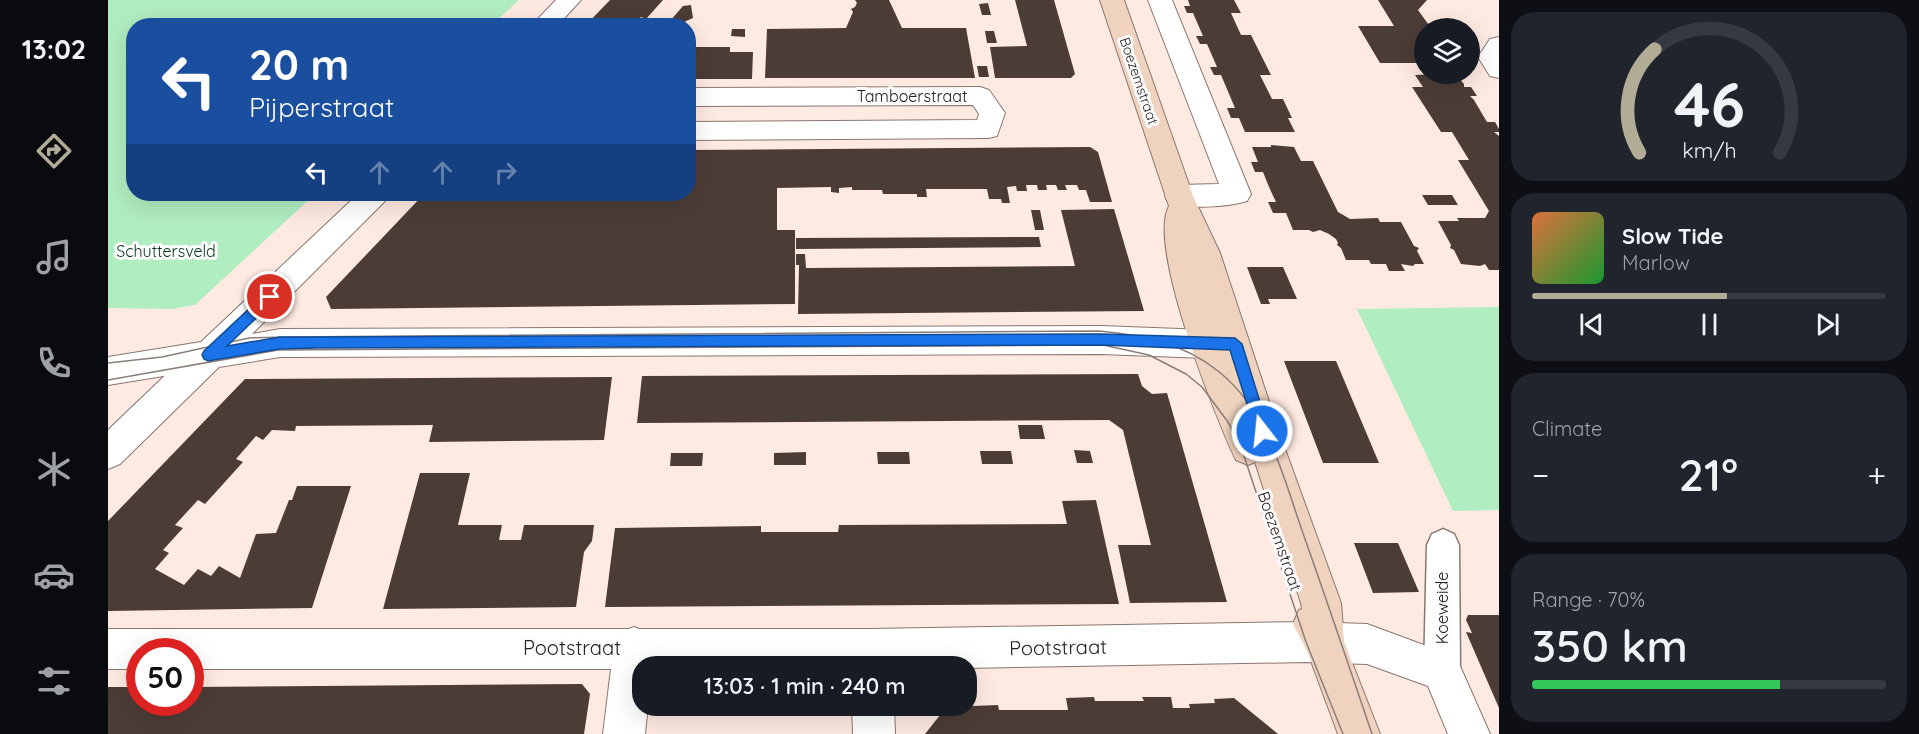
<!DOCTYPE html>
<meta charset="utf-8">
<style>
:root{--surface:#171b24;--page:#20242c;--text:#f1f3f6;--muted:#9ea1a6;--line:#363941;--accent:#b2ab96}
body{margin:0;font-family:Quicksand,sans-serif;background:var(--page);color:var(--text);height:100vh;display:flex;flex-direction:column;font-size:22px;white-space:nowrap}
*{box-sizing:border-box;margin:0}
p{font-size:20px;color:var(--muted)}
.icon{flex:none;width:33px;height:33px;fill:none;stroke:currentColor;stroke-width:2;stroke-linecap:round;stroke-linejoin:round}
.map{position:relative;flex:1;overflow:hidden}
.side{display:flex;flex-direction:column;gap:12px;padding:12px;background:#0d0f14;width:420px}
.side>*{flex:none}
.guide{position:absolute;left:18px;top:18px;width:570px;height:183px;border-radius:24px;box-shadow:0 6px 24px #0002;background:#1a4fa0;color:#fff;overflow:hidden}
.controls{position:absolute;left:1306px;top:18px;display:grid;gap:12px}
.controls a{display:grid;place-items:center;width:66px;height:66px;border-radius:50%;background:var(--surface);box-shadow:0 6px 24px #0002;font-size:30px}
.speed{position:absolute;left:18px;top:638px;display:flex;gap:12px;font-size:30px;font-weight:700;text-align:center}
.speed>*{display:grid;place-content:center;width:78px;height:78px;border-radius:50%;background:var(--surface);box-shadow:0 6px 24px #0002;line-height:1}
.speed .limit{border:9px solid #d22;background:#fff;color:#111}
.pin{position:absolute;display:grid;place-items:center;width:51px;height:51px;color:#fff;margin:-26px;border:3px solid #fff;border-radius:50%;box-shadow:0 2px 6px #0007}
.me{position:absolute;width:66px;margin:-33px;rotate:344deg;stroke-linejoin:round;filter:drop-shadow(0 0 4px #0008)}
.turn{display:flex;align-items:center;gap:21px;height:126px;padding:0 24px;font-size:27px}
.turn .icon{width:78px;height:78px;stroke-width:2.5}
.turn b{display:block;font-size:42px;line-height:51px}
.lanes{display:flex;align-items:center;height:57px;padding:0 24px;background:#0003;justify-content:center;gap:30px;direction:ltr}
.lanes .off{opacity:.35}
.big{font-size:45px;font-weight:600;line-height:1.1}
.side .widget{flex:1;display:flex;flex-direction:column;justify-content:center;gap:9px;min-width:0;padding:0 21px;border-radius:24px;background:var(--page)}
.side .dial{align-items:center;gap:0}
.dial svg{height:156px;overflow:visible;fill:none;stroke:var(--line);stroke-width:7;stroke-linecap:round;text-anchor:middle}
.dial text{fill:var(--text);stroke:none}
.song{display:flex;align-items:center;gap:18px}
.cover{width:72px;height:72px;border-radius:9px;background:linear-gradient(135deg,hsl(20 70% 55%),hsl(130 70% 35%))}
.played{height:6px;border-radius:3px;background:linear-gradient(90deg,var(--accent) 55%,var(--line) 55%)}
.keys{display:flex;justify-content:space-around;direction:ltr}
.heat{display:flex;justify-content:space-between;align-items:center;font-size:33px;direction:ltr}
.charge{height:9px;border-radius:4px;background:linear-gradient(90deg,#34c759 70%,var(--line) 0)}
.trip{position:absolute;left:524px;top:656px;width:345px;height:60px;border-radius:24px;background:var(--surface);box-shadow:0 6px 24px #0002;font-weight:600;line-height:60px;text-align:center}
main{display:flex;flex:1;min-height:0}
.tab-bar{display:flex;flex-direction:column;width:108px;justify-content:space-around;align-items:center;background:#090b0e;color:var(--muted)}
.tab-bar .icon{width:42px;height:42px}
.tab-bar .selected{color:var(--accent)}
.tab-bar b{font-size:27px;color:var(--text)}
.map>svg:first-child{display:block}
.green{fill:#b0edc0}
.building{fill:#4c3c36}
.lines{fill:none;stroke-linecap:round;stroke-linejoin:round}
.pedestrian-casing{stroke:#89766f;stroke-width:3}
.minor-casing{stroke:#89766f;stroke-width:2}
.tertiary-casing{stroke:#89766f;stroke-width:2}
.secondary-casing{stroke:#89766f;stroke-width:2}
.pedestrian{fill:#fff;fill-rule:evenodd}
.minor{fill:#fff;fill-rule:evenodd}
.tertiary{fill:#fff;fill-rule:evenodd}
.secondary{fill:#efd3bf;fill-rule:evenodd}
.tram{stroke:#8b7e78;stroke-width:1.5}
.route{fill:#1a73e8;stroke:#114b97;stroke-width:1.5}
.labels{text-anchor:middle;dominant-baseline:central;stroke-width:6;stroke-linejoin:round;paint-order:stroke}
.far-street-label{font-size:14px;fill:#28211e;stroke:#fcfcfc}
.street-label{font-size:16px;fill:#28211e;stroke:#fcfcfc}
.park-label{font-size:16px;fill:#06371b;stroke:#fcfcfc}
.near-street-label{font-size:20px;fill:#28211e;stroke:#fcfcfc}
</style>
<main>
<nav class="tab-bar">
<b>13:02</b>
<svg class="icon selected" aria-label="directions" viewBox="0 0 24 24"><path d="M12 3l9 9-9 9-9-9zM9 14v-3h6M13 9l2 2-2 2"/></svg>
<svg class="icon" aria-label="music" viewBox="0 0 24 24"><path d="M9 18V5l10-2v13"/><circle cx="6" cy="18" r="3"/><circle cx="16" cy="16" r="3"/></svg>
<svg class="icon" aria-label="phone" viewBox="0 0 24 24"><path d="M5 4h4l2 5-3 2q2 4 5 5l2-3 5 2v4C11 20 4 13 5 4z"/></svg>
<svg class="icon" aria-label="climate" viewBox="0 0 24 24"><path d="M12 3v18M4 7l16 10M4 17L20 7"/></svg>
<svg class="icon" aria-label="car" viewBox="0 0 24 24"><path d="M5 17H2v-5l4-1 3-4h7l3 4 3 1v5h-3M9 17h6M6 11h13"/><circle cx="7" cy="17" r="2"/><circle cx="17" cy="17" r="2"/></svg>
<svg class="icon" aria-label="filters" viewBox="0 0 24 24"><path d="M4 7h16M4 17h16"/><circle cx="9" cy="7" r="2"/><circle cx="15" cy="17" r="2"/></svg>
</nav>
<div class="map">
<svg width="1391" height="734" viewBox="0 0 1391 734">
<rect width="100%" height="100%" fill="#ffeae2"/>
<path class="green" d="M0 0H411L384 25 26 26V194H207L87 305 64 309 0 308Z
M1391 307V510L1345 511 1249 309Z"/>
<path class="building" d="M502 0H555L538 19 533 17 525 26H477Z
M747 0H781L794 28H858L867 78H657L659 29 738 28 745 12 743 9 747 7 749 3Z
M907 0H946L967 74 963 78H887L882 47 919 46Z
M1080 0H1126L1133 13H1123L1133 35H1143L1163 75H1152L1164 99H1175L1184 118H1180L1187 132H1137L1131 118H1123L1119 108H1127L1113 75H1106L1102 67H1109L1099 44H1092L1088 36H1095L1085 13H1079L1076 6H1082Z
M1270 0H1319L1310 10 1323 28H1317V63H1272L1250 26H1286Z
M880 3 883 15H874L871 4Z
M583 5 585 18 567 26H554L559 20 562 21 575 6Z
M624 29H637V37L623 36Z
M877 31H886L889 43H879Z
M580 47H622V52H645L644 79H580Z
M869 66H879L881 77H871Z
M1328 74H1347L1356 84V87H1363L1369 96H1362L1366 100 1379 122H1387L1391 129V132H1386L1391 136V270H1381L1377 264 1372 266 1353 264 1346 250 1342 248 1343 245 1330 221H1351L1349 218H1377L1381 211 1350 160H1361L1344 132H1333L1304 87H1315L1307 75Z
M1163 145 1186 147 1193 161H1205L1230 212 1242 219 1270 218 1272 222H1293L1306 246 1311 248 1309 251 1316 264H1307L1305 266 1293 264 1297 271H1281L1278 264H1263L1261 260H1238L1233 248 1229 245 1230 243 1228 239 1221 234 1212 230 1205 232 1201 230H1185L1178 213H1165L1160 202H1168L1161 187 1155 172H1147L1143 162H1150L1144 147H1163Z
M982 147 990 152 1004 202H982L978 190H971L969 185H957L959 190H950L948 185H938L939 190H930L929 185H918L919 191H909L908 186 899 187 902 203H894L893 199H881L879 189H818L819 197H809V194H775L774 190H744V187L731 188V193L723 192V187L669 188V230H687V304L223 309 218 297 316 194H580V150Z
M1314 195H1344L1350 205H1320Z
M1006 209 1036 311 690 314 691 265H688V254H697L698 268 967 266 953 210Z
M923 210H932L936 230H927Z
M931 237 933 247 688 249V238Z
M1139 267H1175L1189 299H1160L1162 304H1153Z
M1176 361H1228L1271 463H1215Z
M1030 374 1034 386 1044 394 1059 393 1119 602 1022 603 1010 545H1043L1015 430 1001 420 529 423 534 376Z
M504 377 496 440 321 442 325 425 188 426 187 431 164 430 155 440 148 436 128 459 135 462 97 504 90 500 67 525 75 528 55 550 61 553 47 569 76 585 90 569 103 576 111 566 132 578 148 534 168 533 181 500H184L189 486H243L204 608 0 611V521L137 379Z
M910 425H934L937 439H912Z
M966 450 982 451 985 463H969Z
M872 451H903L905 464H874Z
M698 452V465H666V453Z
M769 452H801L802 464H770Z
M563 453H595L594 466H562Z
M312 473H362L350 525H394L391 540H413L416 525H486L484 541 476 552 468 607 275 609Z
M988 500 1011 604 497 607 507 528 653 526V532H730L731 525 959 524 954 501Z
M1246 543H1290L1311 592 1265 593Z
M1360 615H1391V708L1358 632 1364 633 1358 620Z
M474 684 482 694 476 734H0V687H32V702H82V687Z
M986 697 987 701H1036L1034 697H1063L1065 708H1082L1081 704 1107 703 1106 699 1126 698 1170 734H817L840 705H858V701H863L864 706 890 705 891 710H960L958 698Z"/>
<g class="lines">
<g class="pedestrian-casing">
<path id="pedestrian" d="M1335 529 1346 534 1351 545 1352 671 1346 683 1334 689 1322 683 1316 671 1319 545 1324 534Z"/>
</g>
<g class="minor-casing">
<path id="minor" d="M1040 0H1064L1143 194 1139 201C1120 207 1080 209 1061 204L1057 196 1061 188 1071 185 1111 184Z
M1391 37V78L1382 76 1370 57 1382 39Z
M872 87 881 90 897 113 889 136 880 138 580 140V122L869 120 871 114 865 105 580 106V88Z
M101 341 113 345 117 355 113 365 12 464 0 469V430L89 345Z
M1198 622 1259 624 1348 657 1382 734H1340L1320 686 1259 664 1198 662 858 668V666H534V705H540L537 734H495L503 669H82V651H32V669H0V629H521L526 627 531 629H762Z
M744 705H786L787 734H745Z"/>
</g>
<g class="tertiary-casing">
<path id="tertiary" d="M448 0H473L449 26H423Z
M250 194H281L277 201 144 334 172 329 993 326 1098 330 1109 334 1114 344 1109 354 1098 358 993 354 172 357 0 385V357L93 342Z"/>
</g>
<g class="secondary-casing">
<path id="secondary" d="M992 0H1016L1085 196 1112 253 1173 438 1233 603 1236 642 1272 734H1230L1200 653 1185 624 1191 610 1194 609 1193 603 1147 462 1140 465 1128 460C1107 416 1039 246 1061 206Z"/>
</g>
<use href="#pedestrian" class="pedestrian"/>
<use href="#minor" class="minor"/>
<use href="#tertiary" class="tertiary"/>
<use href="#secondary" class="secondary"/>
<path class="tram" d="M0 363 54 357 141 338 179 337 991 331C1035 335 1075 343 1110 371 1162 412 1176 481 1197 539 1220 604 1242 669 1264 734
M0 380 170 350 995 345 1041 355 1078 374 1094 387 1120 422 1132 444 1198 642 1235 734"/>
</g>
<path class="route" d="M162 291 169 297 167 300 119 346 172 337H208L993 334 1127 338 1134 344 1161 431 1159 436 1154 438 1149 436 1122 350 993 345 208 348 172 349 100 361 96 359 94 355 96 351 158 293Z"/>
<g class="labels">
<g class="far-street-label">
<text transform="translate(1031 81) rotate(71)">Boezemstraat</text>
</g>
<g class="street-label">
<text x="804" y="96">Tamboerstraat</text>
<text transform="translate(1172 541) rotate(71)">Boezemstraat</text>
<text transform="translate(1334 608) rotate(-90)">Koeweide</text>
</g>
<g class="park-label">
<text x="58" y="251">Schuttersveld</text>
</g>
<g class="near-street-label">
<text x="464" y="647">Pootstraat</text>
<text transform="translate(950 647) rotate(-1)">Pootstraat</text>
</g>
</g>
</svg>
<div class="controls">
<a><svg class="icon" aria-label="layers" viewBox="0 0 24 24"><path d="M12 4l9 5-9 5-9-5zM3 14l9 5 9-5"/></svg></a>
</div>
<div class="speed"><div class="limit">50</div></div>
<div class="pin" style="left:162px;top:297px;background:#d93025"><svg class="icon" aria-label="arrive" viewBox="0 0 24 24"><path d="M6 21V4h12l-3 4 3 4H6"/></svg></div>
<svg class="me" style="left:1154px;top:431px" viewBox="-20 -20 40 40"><circle r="17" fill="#1a73e8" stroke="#fff" stroke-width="3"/><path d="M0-11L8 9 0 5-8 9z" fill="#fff"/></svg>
<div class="trip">13:03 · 1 min · 240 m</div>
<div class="guide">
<div class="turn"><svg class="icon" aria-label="left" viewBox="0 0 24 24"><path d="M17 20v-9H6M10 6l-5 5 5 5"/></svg><div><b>20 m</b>Pijperstraat</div></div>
<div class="lanes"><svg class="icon" aria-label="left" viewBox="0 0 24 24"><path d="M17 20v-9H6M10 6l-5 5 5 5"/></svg><svg class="icon off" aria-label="ahead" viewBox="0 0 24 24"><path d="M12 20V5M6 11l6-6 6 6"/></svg><svg class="icon off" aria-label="ahead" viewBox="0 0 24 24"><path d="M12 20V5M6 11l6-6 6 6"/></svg><svg class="icon off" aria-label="right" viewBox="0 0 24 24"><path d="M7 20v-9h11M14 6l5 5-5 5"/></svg></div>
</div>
</div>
<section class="side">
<div class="widget dial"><svg viewBox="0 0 100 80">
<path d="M14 69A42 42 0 1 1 86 69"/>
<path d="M14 69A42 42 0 0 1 22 16" stroke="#b2ab96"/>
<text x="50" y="56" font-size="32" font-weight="700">46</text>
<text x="50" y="72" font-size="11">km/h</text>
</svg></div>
<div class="widget">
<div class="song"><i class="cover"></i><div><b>Slow Tide</b><p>Marlow</p></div></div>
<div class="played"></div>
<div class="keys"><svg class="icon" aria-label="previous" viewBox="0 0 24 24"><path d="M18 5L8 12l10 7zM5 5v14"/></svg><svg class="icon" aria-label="pause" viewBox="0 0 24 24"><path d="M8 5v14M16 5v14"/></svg><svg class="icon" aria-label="next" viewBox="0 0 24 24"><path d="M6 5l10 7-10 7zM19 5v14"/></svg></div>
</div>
<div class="widget"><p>Climate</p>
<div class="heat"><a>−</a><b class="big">21°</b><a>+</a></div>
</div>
<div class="widget"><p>Range · 70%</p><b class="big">350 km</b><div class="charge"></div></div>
</section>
</main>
